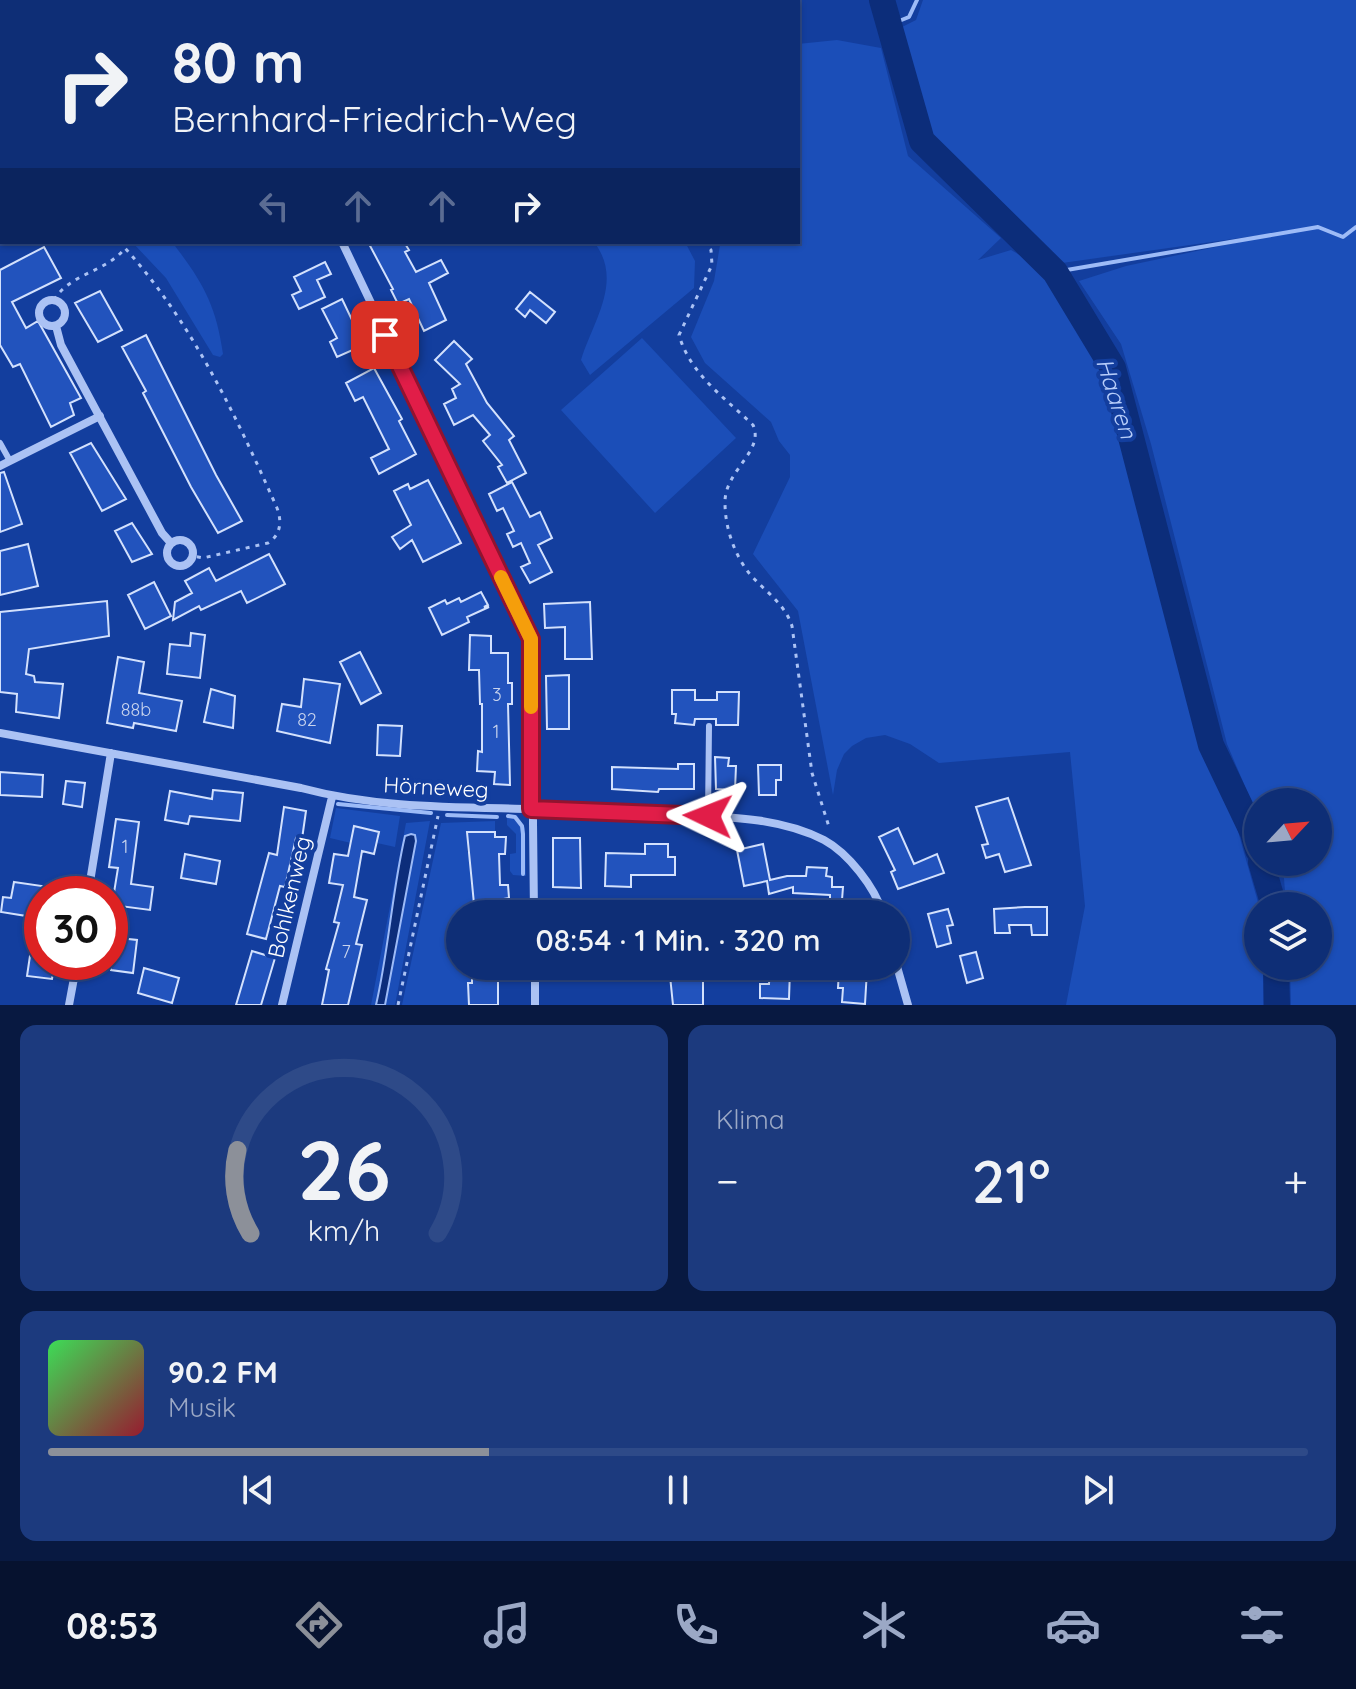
<!DOCTYPE html>
<html lang="de">
<meta charset="utf-8">
<style>
:root{--surface:#0e2e76;--page:#1c3a7e;--text:#f1f3f6;--muted:#9ba8c5;--line:#2e4a88;--accent:#8c9099}
body{margin:0;font-family:Quicksand,sans-serif;background:var(--page);color:var(--text);height:100vh;display:flex;flex-direction:column;font-size:30px;white-space:nowrap}
*{box-sizing:border-box;margin:0}
p{font-size:26px;color:var(--muted)}
.icon{flex:none;width:44px;height:44px;fill:none;stroke:currentColor;stroke-width:2;stroke-linecap:round;stroke-linejoin:round}
.map{position:relative;height:1005px;overflow:hidden}
.panel{display:flex;flex-direction:column;gap:20px;padding:20px;background:#081941;flex:1}
.panel>*{flex:none}
.top-card{position:absolute;left:0px;top:0px;width:800px;height:244px;box-shadow:0 2px 6px #0004,0 0 0 2px var(--line);background:#0e2e76;color:var(--text);overflow:hidden}
.needle{width:52px;rotate:64deg}
.tools{position:absolute;left:1244px;top:788px;display:grid;gap:16px}
.tools a{display:grid;place-items:center;width:88px;height:88px;border-radius:50%;background:var(--surface);box-shadow:0 2px 6px #0004,0 0 0 2px var(--line);font-size:40px}
.speed{position:absolute;left:24px;top:876px;display:flex;gap:16px;font-size:40px;font-weight:700;text-align:center}
.speed>*{display:grid;place-content:center;width:104px;height:104px;border-radius:50%;background:var(--surface);box-shadow:0 2px 6px #0004,0 0 0 2px var(--line);line-height:1}
.speed .limit{border:12px solid #d22;background:#fff;color:#111}
.pin{position:absolute;display:grid;place-items:center;width:68px;height:68px;color:#fff;margin:-34px;border-radius:16px;box-shadow:0 4px 12px #0006}
.me{position:absolute;width:88px;margin:-44px;rotate:272deg;stroke-linejoin:round;filter:drop-shadow(0 0 6px #0008)}
.turn{display:flex;align-items:center;gap:28px;height:168px;padding:0 40px;font-size:36px}
.turn .icon{width:104px;height:104px;stroke-width:2.5}
.turn b{display:block;font-size:56px;line-height:68px}
.lanes{display:flex;align-items:center;height:76px;padding:0 40px;background:#0003;justify-content:center;gap:40px;direction:ltr}
.lanes .off{opacity:.35}
.big{font-size:60px;font-weight:600;line-height:1.1}
.panel .widget{flex:1;display:flex;flex-direction:column;justify-content:center;gap:12px;min-width:0;padding:0 28px;border-radius:16px;background:var(--page)}
.panel .dial{align-items:center;gap:0}
.dial svg{height:208px;overflow:visible;fill:none;stroke:var(--line);stroke-width:7;stroke-linecap:round;text-anchor:middle}
.dial text{fill:var(--text);stroke:none}
.song{display:flex;align-items:center;gap:24px}
.cover{width:96px;height:96px;border-radius:12px;background:linear-gradient(135deg,hsl(130 70% 55%),hsl(350 70% 35%))}
.played{height:8px;border-radius:4px;background:linear-gradient(90deg,var(--accent) 35%,var(--line) 35%)}
.keys{display:flex;justify-content:space-around;direction:ltr}
.heat{display:flex;justify-content:space-between;align-items:center;font-size:44px;direction:ltr}
.panel .tiles{flex:1;display:grid;gap:20px;grid-template-columns:1fr 1fr}
.widget:last-child{grid-column:span 2}
.trip{position:absolute;left:446px;top:900px;width:464px;height:80px;border-radius:40px;background:var(--surface);box-shadow:0 2px 6px #0004,0 0 0 2px var(--line);font-weight:600;line-height:80px;text-align:center}
.tabs{display:flex;height:128px;justify-content:space-around;align-items:center;background:#06122f;color:var(--muted)}
.tabs .icon{width:56px;height:56px}
.tabs .active{color:var(--accent)}
.tabs b{font-size:36px;color:var(--text)}
.map>svg:first-child{display:block}
.green{fill:#1b4eb8}
.water{fill:#0c2d7a;stroke:#9dbbf7;stroke-width:2}
.lines{fill:none;stroke-linecap:round;stroke-linejoin:round}
.stream{stroke:#9dbbf7;stroke-width:4}
.river{stroke:#0c2d7a;stroke-width:26}
.building{fill:#2253bd;stroke:#d3e1fd;stroke-width:2}
.path{stroke:#abc2f4;stroke-width:3;stroke-dasharray:4 6;stroke-linecap:butt}
.lane{stroke:#abc2f4;stroke-width:6}
.street{stroke:#abc2f4;stroke-width:8}
.route-casing{stroke:#92132f;stroke-width:20}
.route{stroke:#e11d48;stroke-width:14}
.slow{stroke:#f59e0b;stroke-width:14}
.labels{text-anchor:middle;dominant-baseline:central;stroke-width:8;stroke-linejoin:round;paint-order:stroke}
.number-label{font-size:18px;fill:#c8d4ee}
.street-label{font-size:22px;fill:#fff;stroke:#133e9e}
.water-label{font-size:24px;font-style:italic;fill:#b7cdfa;stroke:#133e9e}
</style>
<div class="map">
<svg width="1356" height="1005" viewBox="0 0 1356 1005">
<rect width="100%" height="100%" fill="#133e9e"/>
<path class="green" d="M923 0H1356V1005H1291L1290 966H1318V906H1286L1284 878 1277 862H1318V802H1258V817L1227 744 1151 444 1121 344 1079 281 1126 266 1296 230 1062 263 989 189 929 137 898 29 916 20Z
M837 40 881 48 908 156 1001 238 978 260 1011 250 1035 264 1056 290 1084 333 1106 383 1132 465 1200 743 1236 824 1259 906 1258 966H1263V1005H1066L1085 906 1070 752 939 763 910 744 885 735 866 738 852 746 844 754 837 770 833 795 798 611 753 554 790 477V455L779 441 771 422 705 363 691 337 714 281 720 245 717 242H798V44Z
M132 242H172C202 281 216 304 223 354L220 357 213 355 166 278Z
M594 242H685L695 261 694 288 590 375 581 360C593 321 624 281 594 242Z
M642 338 736 438 655 513 561 410Z
M336 808 400 816 395 847 377 843 379 832 355 826 351 843 330 838Z
M507 814 517 815 525 828 526 876 513 875 510 871V854L516 853V834L507 825Z
M430 821 395 1005H385L416 841 405 836 376 1005H371L406 823Z
M495 821V832H468L467 852 499 854 500 863 470 864 471 886H497L475 895V914H460V966H487L488 982 468 983 469 1005H402L441 823Z"/>
<path class="water" d="M411 834 415 835 416 841 385 1005H376C389 949 392 891 405 836Z"/>
<g class="lines">
<path class="stream" d="M889 25 909 17 917 0
M1055 272 1318 227 1343 237 1356 227
M338 804 431 813
M447 815 497 817
M508 816 515 817 522 826 523 834V874"/>
<path class="river" d="M882 0 922 141 1055 272 1113 368 1211 745 1253 833 1258 850
M1261 862 1274 906
M1276 966 1277 1005"/>
</g>
<path class="building" d="M368 242H404L409 250 405 252 416 272 441 260 448 273 429 283 446 320 424 331 409 299 398 304 391 290 393 289Z
M44 247 61 278 12 302 26 328 38 321 81 398 70 403 74 415 51 427 20 364 13 367 0 345V270Z
M325 262 331 274 317 280 325 297 299 309 292 295 301 291 294 277Z
M100 291 122 330 98 342 75 303Z
M530 292 555 312 546 323 530 310 525 317 516 309Z
M342 299 364 345 337 357 330 342 337 338 322 309Z
M146 335 216 475 242 521 218 533 191 487 143 393 146 391 122 347Z
M454 341 472 359 466 364 487 403 514 436 509 440 526 473 507 483 498 467 502 465 483 441 490 435 473 415 454 425 444 404 456 398 452 389 460 384 435 360Z
M374 368 402 419 399 421 416 454 379 474 371 458 389 449 363 397 355 401 346 383Z
M91 443 126 499 102 511 70 453Z
M4 472 22 524 0 532V473Z
M428 480 461 543 423 562 412 540 400 549 392 537 411 525 394 491 408 484 410 489Z
M512 482 530 517 540 512 552 538 538 545 552 572 530 583 521 567 530 563 521 543 513 547 507 534 514 531 503 508 497 511 489 494Z
M132 523 152 554 132 562 115 531Z
M28 544 38 586 0 595V551Z
M269 554 285 584 247 603 241 591 201 610 199 606 173 620 175 602 192 593 185 581 209 568 216 581Z
M154 582 171 616 145 629 128 595Z
M481 592 488 605 484 607H489L467 617 469 622 442 635 429 608 445 600 447 604 459 598 461 602Z
M107 601 109 636 29 649 26 674 34 676 35 682 63 684 59 718 16 712 17 694 0 692V612Z
M590 602 592 659H565V627L545 628 544 604Z
M191 633 205 635 200 678 167 674 170 644 190 646Z
M470 635 491 636V653H508V683H512V704H508L510 785 494 784 495 772 477 771 478 751 482 752V704H480L479 670H469Z
M360 652 381 693 361 704 340 662Z
M118 657 144 662 139 693 182 701 176 731 134 723 133 728 107 723Z
M569 675V729H547L546 676Z
M304 679 340 684 330 743 277 731 282 704 301 707Z
M211 689 235 696 233 728 204 722Z
M672 690H695V700H717V692H739L738 725H716V719H695L694 725 675 723 676 714H672Z
M378 725 402 726 400 756 377 755Z
M715 757 729 758 728 766H736L735 790 716 789Z
M678 764H694V789H659L658 792 612 789V767L678 769Z
M758 765H781V780H776V795H759Z
M0 772 43 775 42 797 0 795Z
M66 781 85 783 82 807 63 804Z
M213 790 243 793 240 821 190 816 188 824 165 820 170 791 212 799Z
M1008 798 1031 865 1005 872 999 854 986 858 982 845 988 844 976 807Z
M284 807 306 811 302 839 296 838 285 887 280 886 266 939 247 934 269 853 277 855Z
M116 819 139 822 131 884 153 887 150 910 112 905 118 868 109 867Z
M354 826 379 832 374 854 362 851 354 897 367 900 356 944 362 945 348 1005H322L329 970 326 969 339 923 334 922 343 885 329 883 334 854 348 856Z
M898 828 914 864 937 854 944 873 898 889 891 872 895 870 879 837Z
M467 832H495V837H506L505 854H499L500 885H508L509 898 503 899 504 914H475Z
M553 838H580L581 888 553 887Z
M645 844H668V857H675V875H631V887L605 886 606 853 645 854Z
M763 844 770 880 787 876H806L807 867 827 868 826 876 832 877V887H843L842 900 830 899V895L793 893V887L769 894 767 881 744 886 737 850Z
M185 854 220 861 216 884 181 878Z
M14 882 42 886V922L27 920 26 916 1 912 3 897 11 898Z
M1025 907H1047V935H1032L1031 925H1009L1010 933H995L994 909Z
M948 909 953 925 947 926 951 943 937 947 928 914Z
M35 922 42 923V962H55L52 979 27 976Z
M110 937 137 940 133 973 111 970Z
M252 951 275 958 261 1005H236Z
M976 952 983 978 967 983 960 956Z
M472 966H498V1005H469L468 983H472Z
M669 966H703V1005H673Z
M144 968 179 978 172 1003 138 993Z
M770 968 790 969 789 999 760 998V984H769Z
M839 969 867 970 865 1004 842 1002 843 988H838Z"/>
<g class="lines">
<path class="path" d="M39 0V2
M24 2 28 0
M414 2V0
M0 21 2 19
M0 138V167
M0 223 2 222
M703 242 711 250 712 265 679 335C690 374 725 398 753 425 765 451 724 471 725 503 725 527 734 554 749 573 764 591 784 602 792 626L812 773 830 830
M54 300C70 273 107 272 125 248 193 324 236 416 277 508 282 521 281 535 268 543L203 558 193 556
M398 1005 438 816"/>
<path class="lane" d="M0 443 10 461
M708 816 709 726
M885 966 897 967
M801 979V966"/>
<path class="street" d="M265 0 266 2
M273 2 276 0
M342 242 531 639 534 914
M39 313a13 13 0 1 1 26 0a13 13 0 1 1-26 0Z
M56 326 61 345 162 533 171 543
M0 466 100 416
M167 553a13 13 0 1 1 26 0a13 13 0 1 1-26 0Z
M0 733 301 788C376 808 453 807 530 809 574 810 619 812 663 814 715 817 776 815 824 840 848 853 875 887 883 914
M88 894 111 753
M896 963 908 1005
M535 966V1005
M69 1005 77 962
M282 1005 332 797"/>
</g>
<g class="lines">
<g class="route-casing">
<path id="route" d="M385 335 531 639V809L708 816"/>
</g>
<use href="#route" class="route"/>
<path class="slow" d="M501 577 531 639V707"/>
</g>
<g class="labels">
<g class="number-label">
<text x="497" y="694">3</text>
<text x="136" y="709">88b</text>
<text x="307" y="719">82</text>
<text x="496" y="731">1</text>
<text x="125" y="846">1</text>
<text x="346" y="951">7</text>
</g>
<g class="street-label">
<text transform="translate(436 787) rotate(3)">Hörneweg</text>
<text transform="translate(289 897) rotate(-77)">Bohlkenweg</text>
</g>
<g class="water-label">
<text transform="translate(1117 398) rotate(72)">Haaren</text>
</g>
</g>
</svg>
<div class="tools">
<a><svg class="needle" viewBox="-14 -14 28 28"><path d="M0-13l5 13h-10z" fill="#e53935"/><path d="M0 13l5-13h-10z" fill="#9ba8c5"/></svg></a>
<a><svg class="icon" aria-label="layers" viewBox="0 0 24 24"><path d="M12 4l9 5-9 5-9-5zM3 14l9 5 9-5"/></svg></a>
</div>
<div class="speed"><div class="limit">30</div></div>
<div class="pin" style="left:385px;top:335px;background:#d93025"><svg class="icon" aria-label="arrive" viewBox="0 0 24 24"><path d="M6 21V4h12l-3 4 3 4H6"/></svg></div>
<svg class="me" style="left:708px;top:816px" viewBox="-20 -20 40 40"><path d="M0-17L14 15 0 8-14 15z" fill="#e11d48" stroke="#fff" stroke-width="4"/></svg>
<div class="trip">08:54 · 1 Min. · 320 m</div>
<div class="top-card">
<div class="turn"><svg class="icon" aria-label="right" viewBox="0 0 24 24"><path d="M7 20v-9h11M14 6l5 5-5 5"/></svg><div><b>80 m</b>Bernhard-Friedrich-Weg</div></div>
<div class="lanes"><svg class="icon off" aria-label="left" viewBox="0 0 24 24"><path d="M17 20v-9H6M10 6l-5 5 5 5"/></svg><svg class="icon off" aria-label="ahead" viewBox="0 0 24 24"><path d="M12 20V5M6 11l6-6 6 6"/></svg><svg class="icon off" aria-label="ahead" viewBox="0 0 24 24"><path d="M12 20V5M6 11l6-6 6 6"/></svg><svg class="icon" aria-label="right" viewBox="0 0 24 24"><path d="M7 20v-9h11M14 6l5 5-5 5"/></svg></div>
</div>
</div>
<section class="panel">
<div class="tiles">
<div class="widget dial"><svg viewBox="0 0 100 80">
<path d="M14 69A42 42 0 1 1 86 69"/>
<path d="M14 69A42 42 0 0 1 9 37" stroke="#8c9099"/>
<text x="50" y="56" font-size="32" font-weight="700">26</text>
<text x="50" y="72" font-size="11">km/h</text>
</svg></div>
<div class="widget"><p>Klima</p>
<div class="heat"><a>−</a><b class="big">21°</b><a>+</a></div>
</div>
<div class="widget">
<div class="song"><i class="cover"></i><div><b>90.2 FM</b><p>Musik</p></div></div>
<div class="played"></div>
<div class="keys"><svg class="icon" aria-label="previous" viewBox="0 0 24 24"><path d="M18 5L8 12l10 7zM5 5v14"/></svg><svg class="icon" aria-label="pause" viewBox="0 0 24 24"><path d="M8 5v14M16 5v14"/></svg><svg class="icon" aria-label="next" viewBox="0 0 24 24"><path d="M6 5l10 7-10 7zM19 5v14"/></svg></div>
</div>
</div>
</section>
<nav class="tabs">
<b>08:53</b>
<svg class="icon active" aria-label="directions" viewBox="0 0 24 24"><path d="M12 3l9 9-9 9-9-9zM9 14v-3h6M13 9l2 2-2 2"/></svg>
<svg class="icon" aria-label="music" viewBox="0 0 24 24"><path d="M9 18V5l10-2v13"/><circle cx="6" cy="18" r="3"/><circle cx="16" cy="16" r="3"/></svg>
<svg class="icon" aria-label="phone" viewBox="0 0 24 24"><path d="M5 4h4l2 5-3 2q2 4 5 5l2-3 5 2v4C11 20 4 13 5 4z"/></svg>
<svg class="icon" aria-label="climate" viewBox="0 0 24 24"><path d="M12 3v18M4 7l16 10M4 17L20 7"/></svg>
<svg class="icon" aria-label="car" viewBox="0 0 24 24"><path d="M5 17H2v-5l4-1 3-4h7l3 4 3 1v5h-3M9 17h6M6 11h13"/><circle cx="7" cy="17" r="2"/><circle cx="17" cy="17" r="2"/></svg>
<svg class="icon" aria-label="filters" viewBox="0 0 24 24"><path d="M4 7h16M4 17h16"/><circle cx="9" cy="7" r="2"/><circle cx="15" cy="17" r="2"/></svg>
</nav>
